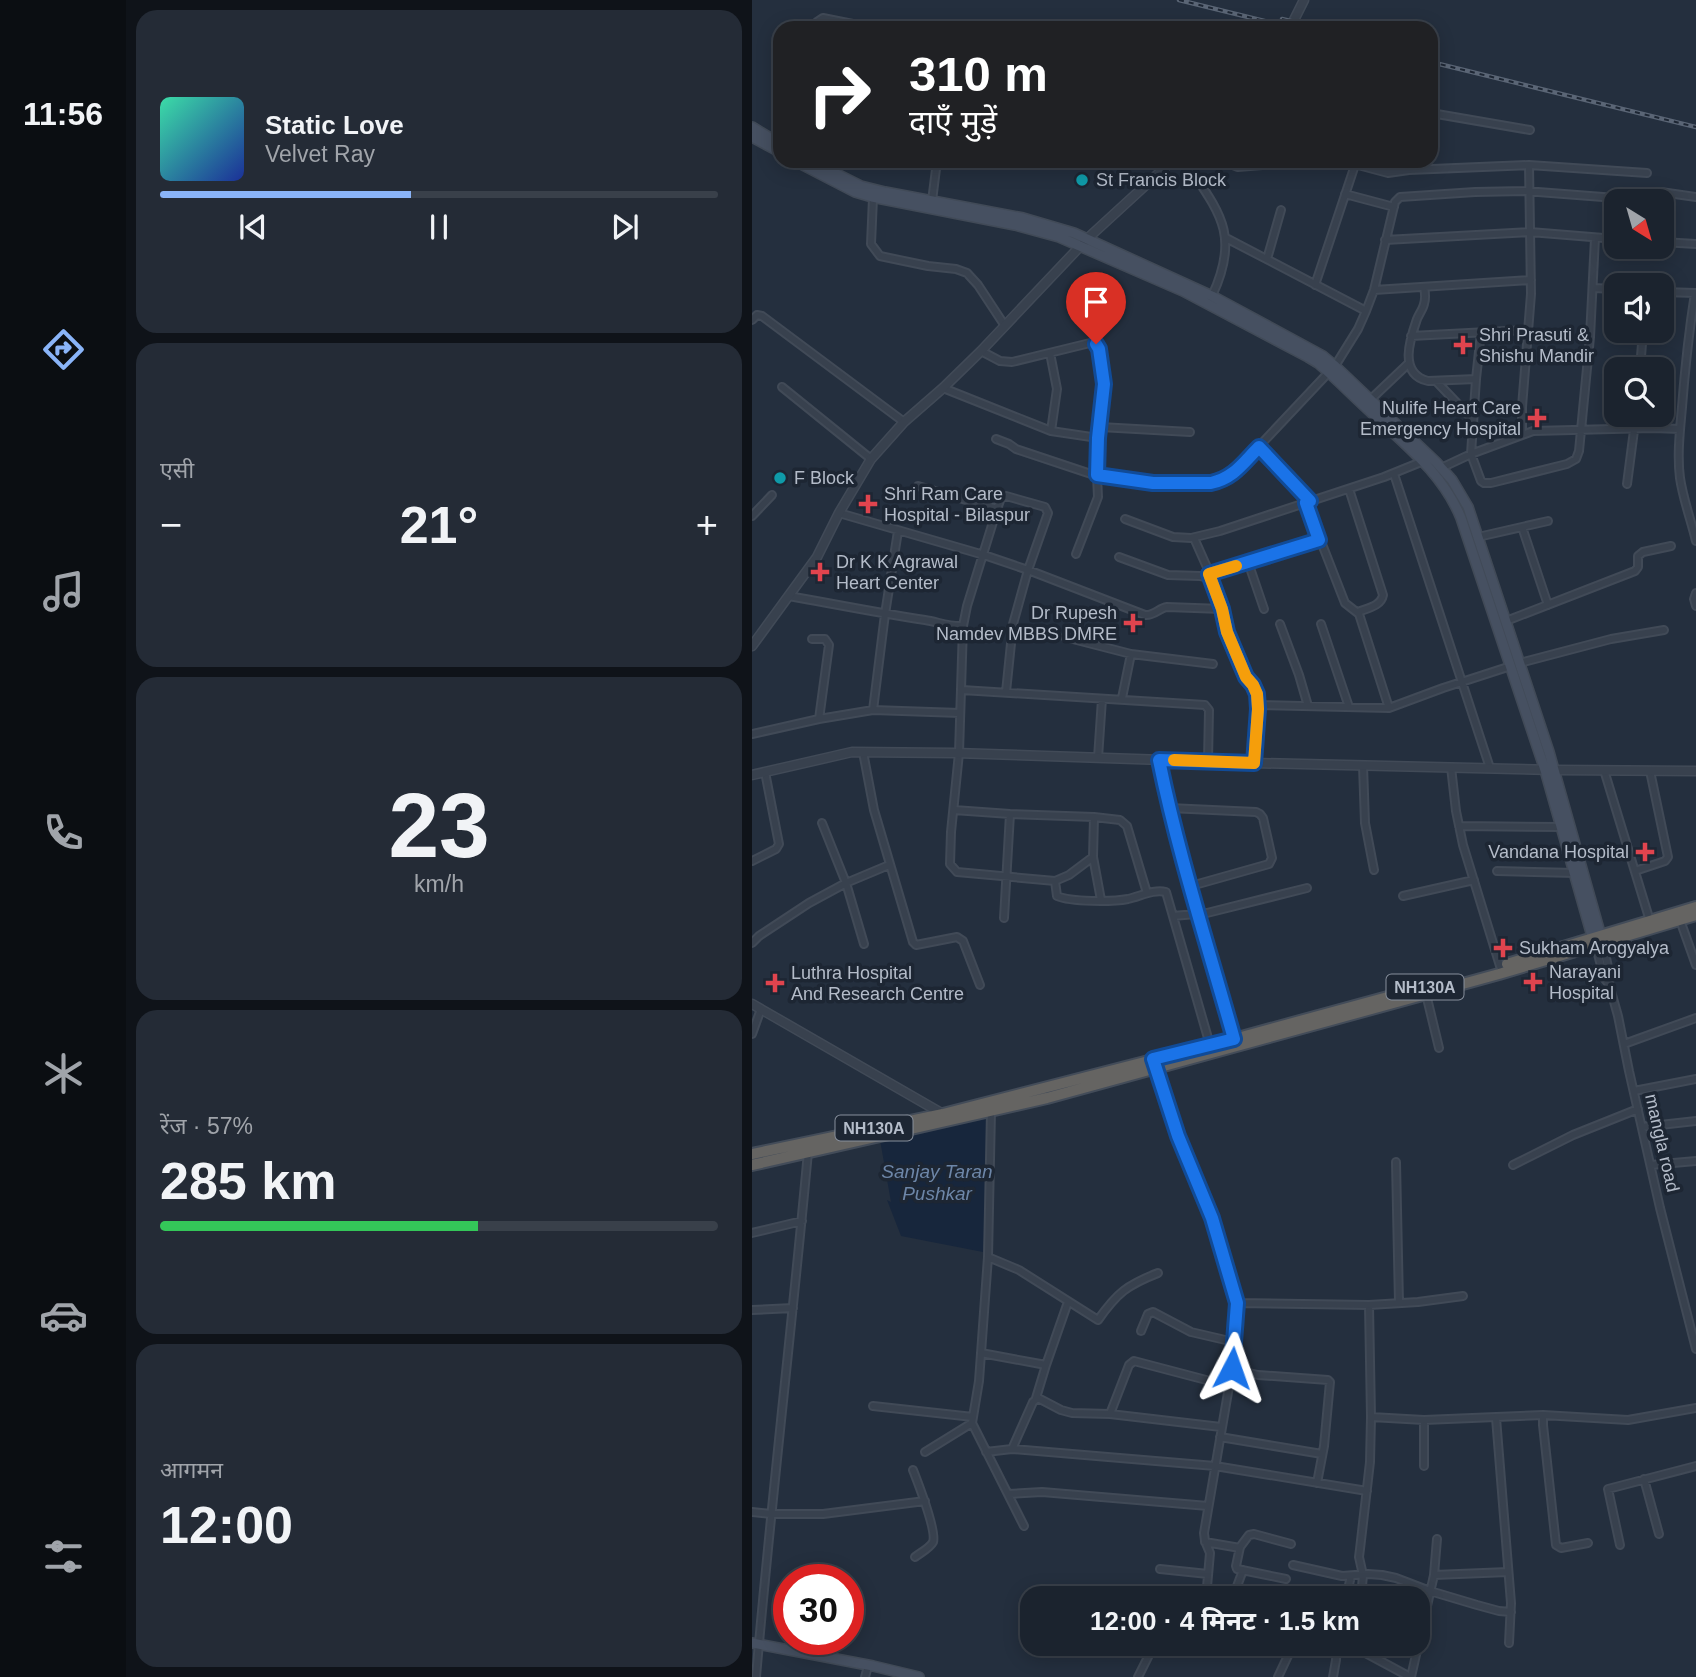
<!DOCTYPE html>
<html lang="hi">
<meta charset="utf-8">
<style>
:root{--surface:#1b232e;--page:#242b36;--text:#f1f3f6;--muted:#a0a4aa;--line:#39404a;--accent:#8ab4f8}
body{margin:0;font-family:Helvetica,"Noto Sans Devanagari",sans-serif;background:var(--page);color:var(--text);height:100vh;display:flex;flex-direction:column;font-size:26px;white-space:nowrap}
*{box-sizing:border-box;margin:0}
p{font-size:23px;color:var(--muted)}
.icon{flex:none;width:38px;height:38px;fill:none;stroke:currentColor;stroke-width:2;stroke-linecap:round;stroke-linejoin:round}
.map{position:relative;flex:1;overflow:hidden}
.panel{display:flex;flex-direction:column;gap:10px;padding:10px;background:#0f1319;width:626px}
.panel>*{flex:none}
.hud{position:absolute;left:21px;top:21px;width:665px;height:147px;border-radius:21px;box-shadow:0 4px 18px #0003,0 0 0 2px var(--line);background:#202124;color:#fff;overflow:hidden}
.needle{width:46px;rotate:143deg}
.buttons{position:absolute;left:852px;top:189px;display:grid;gap:14px}
.buttons a{display:grid;place-items:center;width:70px;height:70px;border-radius:14px;background:var(--surface);box-shadow:0 4px 18px #0003,0 0 0 2px var(--line);font-size:35px}
.speed{position:absolute;left:21px;top:1564px;display:flex;gap:14px;font-size:35px;font-weight:700;text-align:center}
.speed>*{display:grid;place-content:center;width:91px;height:91px;border-radius:50%;background:var(--surface);box-shadow:0 4px 18px #0003,0 0 0 2px var(--line);line-height:1}
.speed .limit{border:10px solid #d22;background:#fff;color:#111}
.pin{position:absolute;display:grid;place-items:center;width:60px;height:60px;color:#fff;margin:-72px -30px;border-radius:50% 50% 50% 0;rotate:-45deg;box-shadow:0 0 7px #0007}
.pin .icon{rotate:45deg}
.me{position:absolute;width:77px;margin:-38px;rotate:4deg;stroke-linejoin:round;filter:drop-shadow(0 0 5px #0008)}
.turn{display:flex;align-items:center;gap:24px;height:147px;padding:0 21px;font-size:32px}
.turn .icon{width:91px;height:91px;stroke-width:2.5}
.turn b{display:block;font-size:49px;line-height:60px}
.big{font-size:52px;font-weight:700;line-height:1.1}
.panel .tile{flex:1;display:flex;flex-direction:column;justify-content:center;gap:10px;min-width:0;padding:0 24px;border-radius:21px;background:var(--page)}
.panel .dial{align-items:center;gap:0}
.dial b{font-size:91px;line-height:1}
.song{display:flex;align-items:center;gap:21px}
.cover{width:84px;height:84px;border-radius:10px;background:linear-gradient(135deg,hsl(160 70% 55%),hsl(230 70% 35%))}
.played{height:7px;border-radius:4px;background:linear-gradient(90deg,var(--accent) 45%,var(--line) 45%)}
.keys{display:flex;justify-content:space-around;direction:ltr}
.heat{display:flex;justify-content:space-between;align-items:center;font-size:38px;direction:ltr}
.charge{height:10px;border-radius:5px;background:linear-gradient(90deg,#34c759 57%,var(--line) 0)}
.trip{position:absolute;left:268px;top:1586px;width:410px;height:70px;border-radius:21px;background:var(--surface);box-shadow:0 4px 18px #0003,0 0 0 2px var(--line);font-weight:700;line-height:70px;text-align:center}
main{display:flex;flex:1;min-height:0}
.dock{display:flex;flex-direction:column;width:126px;justify-content:space-around;align-items:center;background:#0b0e12;color:var(--muted)}
.dock .icon{width:49px;height:49px}
.dock .selected{color:var(--accent)}
.dock b{font-size:32px;color:var(--text)}
.map>svg:first-child{display:block}
.water{fill:#17263c}
.lines{fill:none;stroke-linecap:round;stroke-linejoin:round}
.minor-casing{stroke:#414a57;stroke-width:10}
.tertiary-casing{stroke:#414a57;stroke-width:11}
.secondary-casing{stroke:#414a57;stroke-width:12}
.trunk-casing{stroke:#434c59;stroke-width:14}
.minor{stroke:#38414e;stroke-width:6}
.tertiary{stroke:#38414e;stroke-width:8}
.secondary{stroke:#465061;stroke-width:9}
.trunk{stroke:#656462;stroke-width:10}
.rail-casing{stroke:#5a6575;stroke-width:4.5}
.rail{stroke:#1d2633;stroke-width:2;stroke-dasharray:5;stroke-linecap:butt}
.route-casing{stroke:#114b97;stroke-width:18}
.route{stroke:#1a73e8;stroke-width:12}
.slow{stroke:#f59e0b;stroke-width:12}
.culture-dot{fill:#0f9aa8;stroke:#1d2633;stroke-width:2.5}
.health-dot{fill:#e0444e;stroke:#1d2633;stroke-width:2.5}
.labels{text-anchor:middle;dominant-baseline:central;stroke-width:7;stroke-linejoin:round;paint-order:stroke}
.shield{fill:#1d2633;stroke:#878f9c;stroke-width:2}
.shield-label{font-size:16px;font-weight:bold;fill:#b4bcc9}
.poi-label{font-size:18px;fill:#b4bcc9;stroke:#1d2633;text-anchor:start}
.street-label{font-size:18px;fill:#b4bcc9;stroke:#1d2633}
.water-label{font-size:19px;font-style:italic;fill:#6d86a8;stroke:#1d2633}
</style>
<main>
<nav class="dock">
<b>11:56</b>
<svg class="icon selected" aria-label="directions" viewBox="0 0 24 24"><path d="M12 3l9 9-9 9-9-9zM9 14v-3h6M13 9l2 2-2 2"/></svg>
<svg class="icon" aria-label="music" viewBox="0 0 24 24"><path d="M9 18V5l10-2v13"/><circle cx="6" cy="18" r="3"/><circle cx="16" cy="16" r="3"/></svg>
<svg class="icon" aria-label="phone" viewBox="0 0 24 24"><path d="M5 4h4l2 5-3 2q2 4 5 5l2-3 5 2v4C11 20 4 13 5 4z"/></svg>
<svg class="icon" aria-label="climate" viewBox="0 0 24 24"><path d="M12 3v18M4 7l16 10M4 17L20 7"/></svg>
<svg class="icon" aria-label="car" viewBox="0 0 24 24"><path d="M5 17H2v-5l4-1 3-4h7l3 4 3 1v5h-3M9 17h6M6 11h13"/><circle cx="7" cy="17" r="2"/><circle cx="17" cy="17" r="2"/></svg>
<svg class="icon" aria-label="filters" viewBox="0 0 24 24"><path d="M4 7h16M4 17h16"/><circle cx="9" cy="7" r="2"/><circle cx="15" cy="17" r="2"/></svg>
</nav>
<section class="panel">
<div class="tile">
<div class="song"><i class="cover"></i><div><b>Static Love</b><p>Velvet Ray</p></div></div>
<div class="played"></div>
<div class="keys"><svg class="icon" aria-label="previous" viewBox="0 0 24 24"><path d="M18 5L8 12l10 7zM5 5v14"/></svg><svg class="icon" aria-label="pause" viewBox="0 0 24 24"><path d="M8 5v14M16 5v14"/></svg><svg class="icon" aria-label="next" viewBox="0 0 24 24"><path d="M6 5l10 7-10 7zM19 5v14"/></svg></div>
</div>
<div class="tile"><p>एसी</p>
<div class="heat"><a>−</a><b class="big">21°</b><a>+</a></div>
</div>
<div class="tile dial"><b>23</b><p>km/h</p></div>
<div class="tile"><p>रेंज · 57%</p><b class="big">285 km</b><div class="charge"></div></div>
<div class="tile"><p>आगमन</p><b class="big">12:00</b></div>
</section>
<div class="map">
<svg width="944" height="1677" viewBox="0 0 944 1677">
<rect width="100%" height="100%" fill="#242f3e"/>
<path class="water" d="M239 1117 231 1252 149 1236 135 1200 139 1202 128 1140Z"/>
<g class="lines">
<g class="minor-casing">
<path id="minor" d="M63 28 65 22 71 18 121 28
M679 113 778 130
M265 161 276 163
M433 161C467 212 489 234 460 296
M476 161 481 165 486 167 524 164
M591 161 636 173 657 170 777 165 895 173
M593 194 642 207
M121 198 119 244 128 256 176 266 204 269 215 273 226 285 253 326
M180 201 185 161
M903 201 906 194 909 192 944 197
M474 238 614 311
M633 240 778 232 864 239
M910 242 944 244
M515 259 529 210
M563 285 603 165
M672 287C673 292 674 298 672 304 671 309 667 314 665 319 658 339 646 374 676 381L724 379
M841 288 864 289
M622 290 779 280
M910 292 944 293
M943 293C937 331 933 368 930 407 928 430 925 455 928 478 931 499 939 520 944 541
M0 320 5 315 10 316 152 422
M729 333 724 379 719 454 729 481 732 483H739L815 464 824 459 827 451 838 337 843 238
M659 336 775 330
M229 351 248 361 260 362 338 343 344 344 346 346 352 384 346 438 345 476 346 497 324 554
M298 353 305 389 299 431
M583 366 606 329 614 311 622 290 643 202 648 197 723 192 773 191 903 201
M888 369 891 331
M684 381 721 420
M30 387 119 459
M191 388 299 431 346 438
M618 400 657 363
M348 427 438 432
M770 434V407L779 294 777 165
M244 439 257 444 264 449 345 476 401 483H459L468 481 480 475 577 372
M507 447 558 501
M689 468 719 454 781 431 901 428 928 429
M642 474 738 768
M875 484 884 415
M166 486 245 509
M597 489 631 595C629 606 616 608 606 612
M554 503 593 603 607 614 637 708
M87 513 232 555 276 570 393 615C402 616 407 608 415 607L470 609
M0 516 20 495
M373 519 421 537 439 538 468 531 632 477 674 460
M770 527 796 605
M726 537 796 521
M442 538 462 583 475 632 494 677 501 685 505 694 507 709 502 763
M367 557 416 575 448 576 460 578
M496 562 512 609
M457 574 567 540
M944 593 942 599 944 606
M37 596C82 604 127 613 173 620 186 622 198 627 211 626
M754 621 883 571 886 567V556L891 552 919 546
M528 624 547 675 556 706
M569 624 597 707
M313 637 379 654 461 664
M60 639H73L77 645 67 719
M768 663 859 639 912 630
M210 690 453 705 457 710 456 761
M254 692 261 624 276 570 296 513 293 507 254 496 249 498 245 509 215 606 211 626 207 753 199 832 198 864 205 872 303 881 317 875 341 857
M370 698 379 654
M507 705 637 708 691 688 759 666
M121 710 133 614 146 531
M0 734 67 719 121 710 208 713
M111 752 122 810 161 942 164 945 205 937 211 941 228 985
M346 758 350 699
M407 760 428 852 447 914 482 1039
M611 765 613 823 622 870
M699 767 704 811 711 845 748 966
M852 770 898 921
M417 808 504 812 508 814 511 818 520 858 517 864 439 886
M202 810 258 814 342 817 368 820 375 826 395 893
M342 817 341 857 349 900
M70 823 94 883 112 944
M707 826 809 827
M0 861 24 849 27 844 13 772
M745 871 823 873
M883 871 913 861 916 857 898 771
M303 881 305 896C319 902 360 902 376 899 389 896 402 889 414 892L458 1045
M651 896 722 880
M421 916 455 913 555 888
M252 918 258 814
M928 920 944 965
M0 943 7 936 57 903 94 883 137 865
M851 944 858 976 857 984
M844 946 852 978 857 984 866 1016 877 1071 908 1208 944 1349
M674 994 687 1048
M0 1034 9 1009
M872 1044 944 1018
M404 1067 426 1136 460 1218 485 1303 480 1369 452 1533 453 1541 458 1553 454 1598
M882 1091 944 1079
M239 1111 236 1257 227 1381 220 1423 272 1526
M890 1127 944 1121
M644 1162 647 1303
M761 1165 821 1135 886 1109
M899 1165 944 1161
M0 1233 50 1221
M236 1257 267 1270 346 1320C365 1293 375 1285 406 1273
M485 1303 617 1305 666 1302 711 1296
M0 1310 41 1308
M389 1331 396 1314 401 1312 439 1332 482 1342
M229 1353 294 1365
M480 1369 506 1375 576 1380 578 1382 572 1446 565 1483
M284 1398 294 1365 316 1302
M121 1406 221 1417
M358 1414 377 1365 382 1361 477 1386
M791 1415V1425L804 1545 809 1548 836 1543
M619 1417 672 1420 791 1415 876 1420 944 1408
M744 1418 759 1603 757 1643
M468 1437 570 1454
M260 1449 281 1402 286 1398 309 1410 320 1413 358 1414 469 1427
M173 1452 220 1423
M234 1452 260 1449 463 1466 615 1491
M672 1466V1420
M161 1470C166 1483 185 1531 181 1542 178 1548 168 1553 163 1557
M892 1479 907 1534
M256 1494 290 1492 456 1506
M0 1512 19 1514H71L173 1501
M453 1542 488 1548
M868 1545 856 1489 944 1466
M541 1565 590 1576 616 1574 630 1575 644 1578 678 1591 725 1605 747 1611 759 1612
M408 1569 456 1574
M491 1570 484 1589 486 1595 491 1598
M682 1575 756 1572
M534 1579 485 1569 484 1566 488 1547 497 1535 502 1534 539 1544
M594 1598 599 1576
M609 1598 611 1575 607 1557 608 1549 618 1462 619 1417 617 1305
M605 1643 608 1650 658 1677
M73 1657 78 1640
M4 1677C19 1502 40 1327 56 1152
M113 1677 116 1666
M386 1677 403 1643
M526 1677 542 1643
M581 1677 584 1660 585 1643
M659 1677 682 1575 685 1539"/>
</g>
<g class="tertiary-casing">
<path id="tertiary" d="M538 28 552 0
M0 646 65 557 87 513 119 459 152 422 191 388 229 351 336 238 420 161
M0 775 100 752 203 753 502 763 803 770 944 771
M0 1004 191 1114"/>
</g>
<g class="secondary-casing">
<path id="secondary" d="M0 127 28 144
M0 137 28 152
M43 161 103 192 120 197 263 225 307 237 431 291 556 357 566 363C586 380 603 398 622 415 656 447 691 474 709 518L793 770 842 943
M59 161 109 186 133 192 271 218 322 233 460 296 571 356 583 366 684 462 700 480 716 507 797 752 850 940
M0 1643 121 1666 167 1677"/>
</g>
<g class="trunk-casing">
<path id="trunk" d="M755 964 944 907
M0 1154 191 1114 482 1039 676 986
M0 1165 295 1098 747 974 944 915"/>
</g>
<use href="#minor" class="minor"/>
<use href="#tertiary" class="tertiary"/>
<use href="#secondary" class="secondary"/>
<use href="#trunk" class="trunk"/>
<g class="rail-casing">
<path id="rail" d="M427 0 541 28
M530 19 568 28
M679 62 944 127"/>
</g>
<use href="#rail" class="rail"/>
</g>
<g class="lines">
<g class="route-casing">
<path id="route" d="M344 344 347 349 352 384 346 438 345 475 401 483H459C482 478 491 463 507 447L558 501 554 503 567 540 457 574 470 609 475 632 494 677 501 685 505 694 506 709 502 763 407 760C426 854 456 946 482 1039L401 1059 426 1136 460 1218 485 1303 480 1368"/>
</g>
<use href="#route" class="route"/>
<path class="slow" d="M422 760 502 763 506 709 505 694 501 685 494 677 475 632 470 609 457 574 484 566"/>
</g>
<g class="culture-dot">
<circle cx="330" cy="180" r="7"/>
<circle cx="28" cy="478" r="7"/>
</g>
<g class="health-dot">
<path d="M707.5 334.5h7v7h7v7h-7v7h-7v-7h-7v-7h7z"/>
<path d="M781.5 407.5h7v7h7v7h-7v7h-7v-7h-7v-7h7z"/>
<path d="M112.5 493.5h7v7h7v7h-7v7h-7v-7h-7v-7h7z"/>
<path d="M64.5 561.5h7v7h7v7h-7v7h-7v-7h-7v-7h7z"/>
<path d="M377.5 612.5h7v7h7v7h-7v7h-7v-7h-7v-7h7z"/>
<path d="M889.5 841.5h7v7h7v7h-7v7h-7v-7h-7v-7h7z"/>
<path d="M747.5 937.5h7v7h7v7h-7v7h-7v-7h-7v-7h7z"/>
<path d="M777.5 971.5h7v7h7v7h-7v7h-7v-7h-7v-7h7z"/>
<path d="M19.5 972.5h7v7h7v7h-7v7h-7v-7h-7v-7h7z"/>
</g>
<g class="labels">
<g class="shield">
<rect x="634.5" y="974.5" width="77" height="25" rx="5"/>
<rect x="83.5" y="1115.5" width="77" height="25" rx="5"/>
</g>
<g class="shield-label">
<text x="673" y="987">NH130A</text>
<text x="122" y="1128">NH130A</text>
</g>
<g class="poi-label">
<text x="344" y="180">St Francis Block</text>
<text x="727" y="335">Shri Prasuti &amp;<tspan x="727" dy="21">Shishu Mandir</tspan></text>
<text x="769" y="408" text-anchor="end">Nulife Heart Care<tspan x="769" dy="21">Emergency Hospital</tspan></text>
<text x="42" y="478">F Block</text>
<text x="132" y="494">Shri Ram Care<tspan x="132" dy="21">Hospital - Bilaspur</tspan></text>
<text x="84" y="562">Dr K K Agrawal<tspan x="84" dy="21">Heart Center</tspan></text>
<text x="365" y="613" text-anchor="end">Dr Rupesh<tspan x="365" dy="21">Namdev MBBS DMRE</tspan></text>
<text x="877" y="852" text-anchor="end">Vandana Hospital</text>
<text x="767" y="948">Sukham Arogyalya</text>
<text x="797" y="972">Narayani<tspan x="797" dy="21">Hospital</tspan></text>
<text x="39" y="973">Luthra Hospital<tspan x="39" dy="21">And Research Centre</tspan></text>
</g>
<g class="street-label">
<text transform="translate(910 1143) rotate(77)">mangla road</text>
</g>
<g class="water-label">
<text x="185" y="1171">Sanjay Taran<tspan x="185" dy="22">Pushkar</tspan></text>
</g>
</g>
</svg>
<div class="buttons">
<a><svg class="needle" viewBox="-14 -14 28 28"><path d="M0-13l5 13h-10z" fill="#e53935"/><path d="M0 13l5-13h-10z" fill="#a0a4aa"/></svg></a>
<a><svg class="icon" aria-label="sound" viewBox="0 0 24 24"><path d="M4 9h4l5-4v14l-5-4H4zM17 9q2 3 0 6"/></svg></a>
<a><svg class="icon" aria-label="search" viewBox="0 0 24 24"><circle cx="10" cy="10" r="6"/><path d="M15 15l6 6"/></svg></a>
</div>
<div class="speed"><div class="limit">30</div></div>
<div class="pin" style="left:344px;top:344px;background:#d93025"><svg class="icon" aria-label="arrive" viewBox="0 0 24 24"><path d="M6 21V4h12l-3 4 3 4H6"/></svg></div>
<svg class="me" style="left:480px;top:1368px" viewBox="-20 -20 40 40"><path d="M0-17L14 15 0 8-14 15z" fill="#1a73e8" stroke="#fff" stroke-width="4"/></svg>
<div class="trip">12:00 · 4 मिनट · 1.5 km</div>
<div class="hud">
<div class="turn"><svg class="icon" aria-label="right" viewBox="0 0 24 24"><path d="M7 20v-9h11M14 6l5 5-5 5"/></svg><div><b>310 m</b>दाएँ मुड़ें</div></div>
</div>
</div>
</main>
